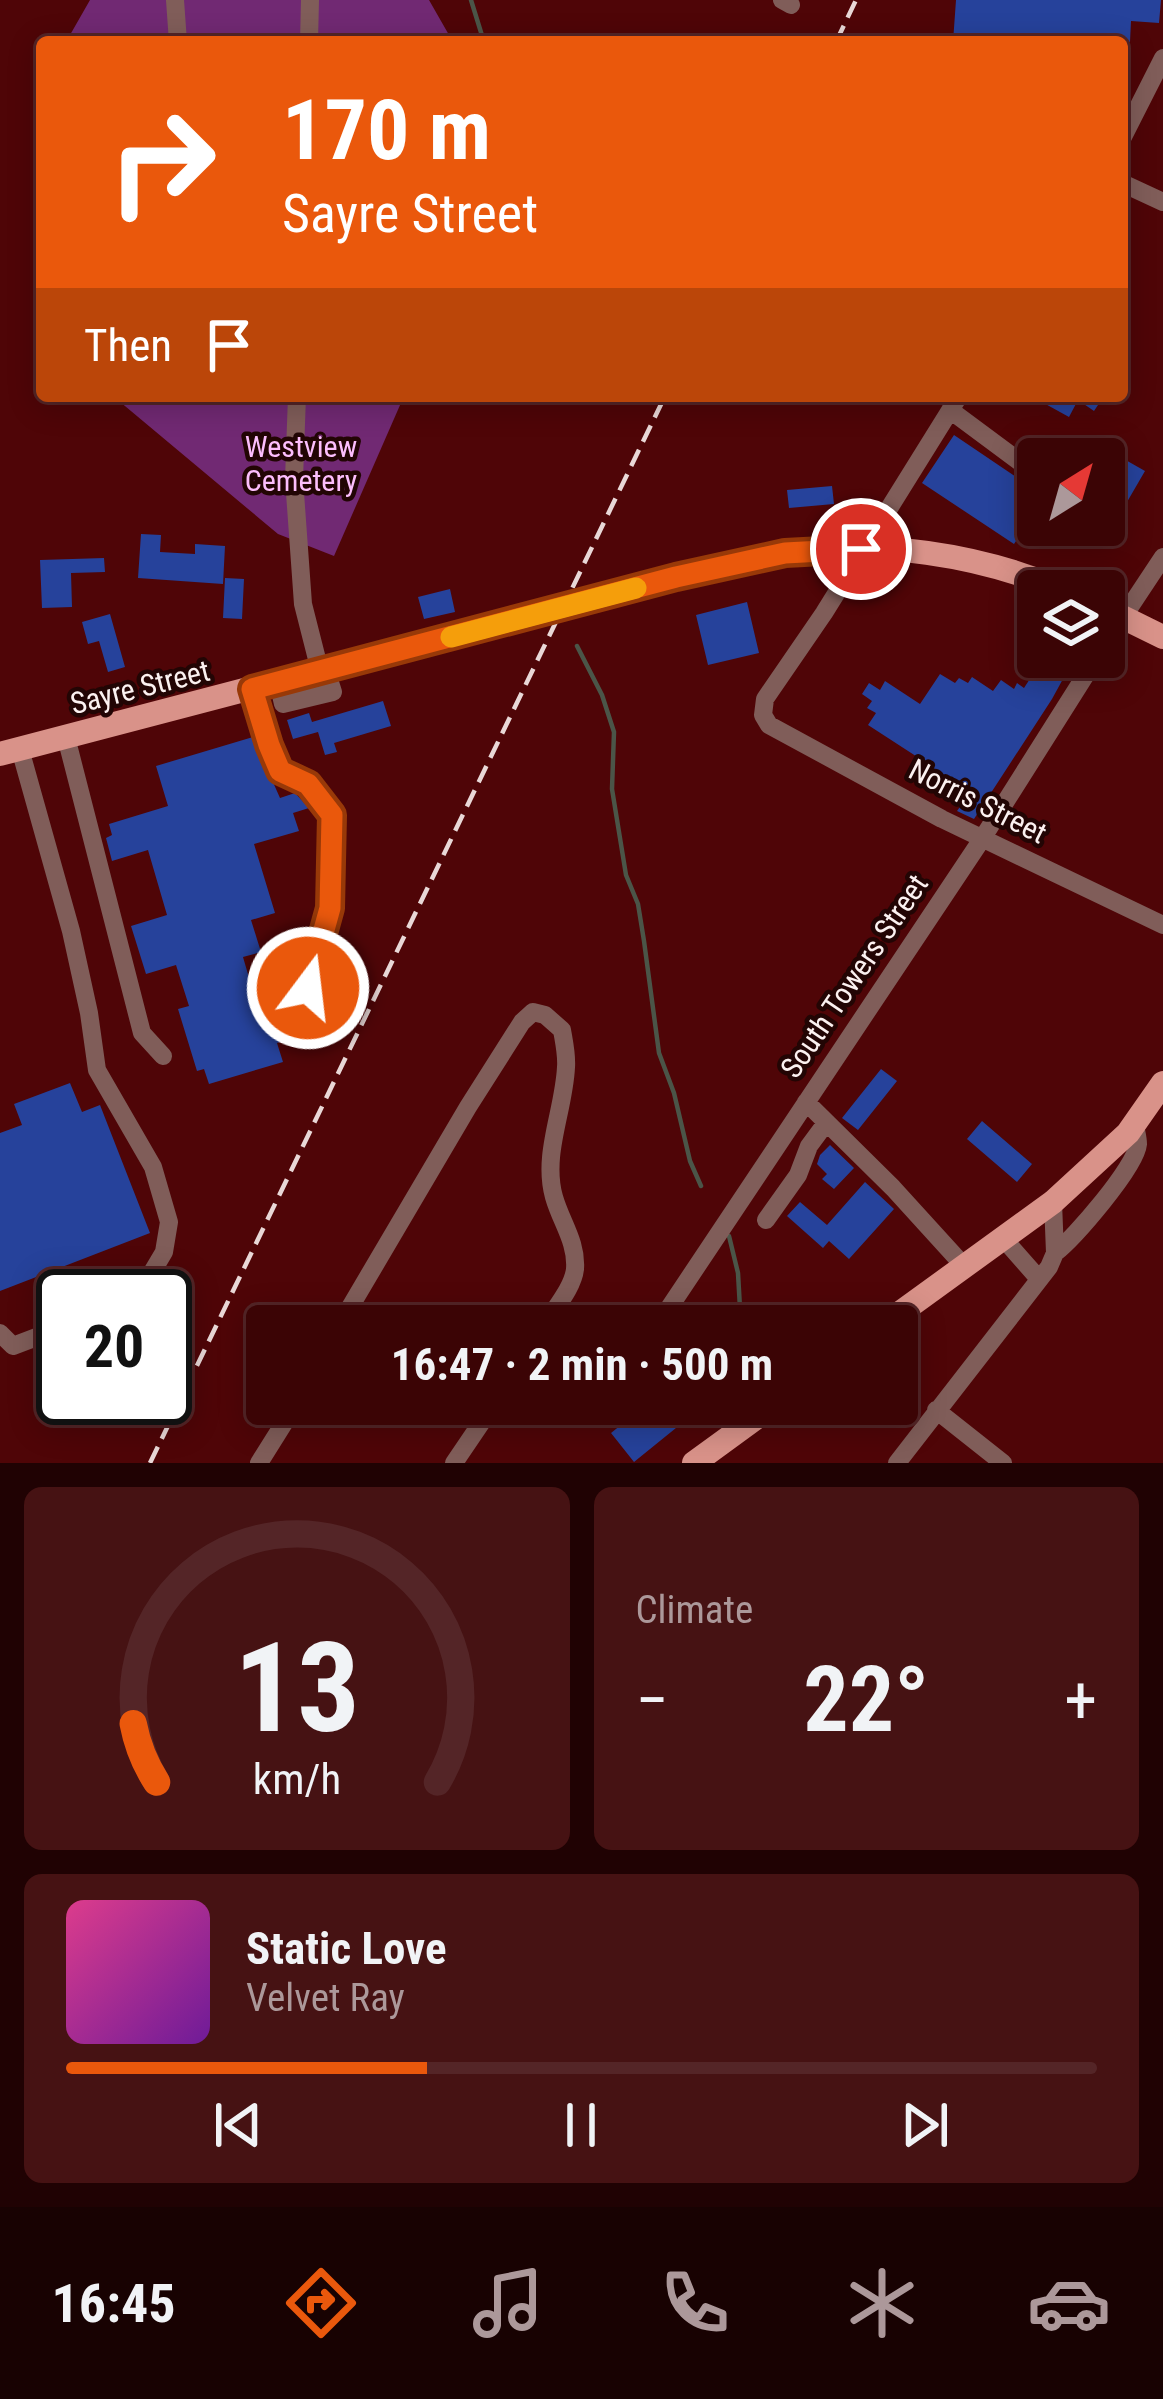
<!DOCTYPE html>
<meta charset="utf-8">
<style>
:root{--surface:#3b0405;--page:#461213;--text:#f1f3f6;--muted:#ac989a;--line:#542527;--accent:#ea580c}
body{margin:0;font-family:"Roboto Condensed",sans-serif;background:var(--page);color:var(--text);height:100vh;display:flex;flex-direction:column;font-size:45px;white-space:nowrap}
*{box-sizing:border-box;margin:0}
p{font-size:39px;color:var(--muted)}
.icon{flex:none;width:66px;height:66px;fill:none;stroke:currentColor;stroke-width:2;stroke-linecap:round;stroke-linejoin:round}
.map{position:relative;height:1463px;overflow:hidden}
.side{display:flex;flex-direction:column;gap:24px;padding:24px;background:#200203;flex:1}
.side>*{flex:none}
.guide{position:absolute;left:36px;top:36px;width:1092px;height:366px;border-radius:12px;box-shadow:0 6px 30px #0003,0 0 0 3px var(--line);background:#ea580c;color:#fff;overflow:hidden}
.needle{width:78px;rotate:37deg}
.buttons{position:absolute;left:1017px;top:438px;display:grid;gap:24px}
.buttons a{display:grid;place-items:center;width:108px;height:108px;border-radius:12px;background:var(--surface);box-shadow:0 6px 30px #0003,0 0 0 3px var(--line);font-size:60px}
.speed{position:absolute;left:36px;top:1269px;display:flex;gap:24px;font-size:60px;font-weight:700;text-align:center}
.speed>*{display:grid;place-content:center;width:156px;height:156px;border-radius:50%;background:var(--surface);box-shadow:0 6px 30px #0003,0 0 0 3px var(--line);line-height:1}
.speed .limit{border:6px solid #111;border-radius:18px;background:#fff;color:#111}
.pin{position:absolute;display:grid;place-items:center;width:102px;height:102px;color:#fff;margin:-51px;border:6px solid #fff;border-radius:50%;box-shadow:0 3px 12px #0007}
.me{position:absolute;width:132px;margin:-66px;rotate:15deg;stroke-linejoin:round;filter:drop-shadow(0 0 9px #0008)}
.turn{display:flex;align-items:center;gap:42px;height:252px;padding:0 48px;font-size:54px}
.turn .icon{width:156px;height:156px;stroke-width:2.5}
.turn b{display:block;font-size:84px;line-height:102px}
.then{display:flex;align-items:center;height:114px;padding:0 48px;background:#0003;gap:24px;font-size:45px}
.big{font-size:90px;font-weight:700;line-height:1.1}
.side .widget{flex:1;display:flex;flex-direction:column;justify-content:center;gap:18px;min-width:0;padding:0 42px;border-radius:18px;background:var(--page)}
.side .dial{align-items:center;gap:0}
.dial svg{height:312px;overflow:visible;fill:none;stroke:var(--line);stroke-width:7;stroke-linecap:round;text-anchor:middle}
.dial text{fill:var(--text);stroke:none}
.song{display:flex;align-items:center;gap:36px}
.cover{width:144px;height:144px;border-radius:18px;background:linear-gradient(135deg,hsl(330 70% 55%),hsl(280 70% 35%))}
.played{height:12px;border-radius:6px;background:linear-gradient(90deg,var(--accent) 35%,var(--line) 35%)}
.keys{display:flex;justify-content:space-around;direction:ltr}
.heat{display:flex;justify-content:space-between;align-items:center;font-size:66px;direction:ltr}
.side .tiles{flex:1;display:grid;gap:24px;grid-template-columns:1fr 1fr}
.widget:last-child{grid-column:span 2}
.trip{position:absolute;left:246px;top:1305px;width:672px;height:120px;border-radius:12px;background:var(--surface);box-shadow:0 6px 30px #0003,0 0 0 3px var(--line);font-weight:700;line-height:120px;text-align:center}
.tabs{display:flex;height:192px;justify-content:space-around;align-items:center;background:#180202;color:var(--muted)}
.tabs .icon{width:84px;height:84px}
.tabs .active{color:var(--accent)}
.tabs b{font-size:54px;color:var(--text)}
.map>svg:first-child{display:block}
.green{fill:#712973}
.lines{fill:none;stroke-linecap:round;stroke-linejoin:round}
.stream{stroke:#4b5548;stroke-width:4.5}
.building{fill:#26429b}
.minor{stroke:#805d59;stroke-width:18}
.major{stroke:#d99289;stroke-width:24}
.rail{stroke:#e9d8d7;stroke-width:4.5;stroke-dasharray:18 9;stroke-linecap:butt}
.route-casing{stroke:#983908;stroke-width:30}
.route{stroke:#ea580c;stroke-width:21}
.slow{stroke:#f59e0b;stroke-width:21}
.labels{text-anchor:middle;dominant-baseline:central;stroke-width:9;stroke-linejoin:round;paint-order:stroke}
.park-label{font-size:30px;fill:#fcbefc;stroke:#220504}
.street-label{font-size:30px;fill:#fbf1f0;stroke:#220504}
</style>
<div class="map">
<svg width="1163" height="1463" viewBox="0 0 1163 1463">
<rect width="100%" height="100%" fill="#4f0507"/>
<path class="green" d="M90 0H429L453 42H66Z
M113 396H404L334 556 278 534Z"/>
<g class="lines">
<path class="stream" d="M471 0 484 42
M577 646 602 695 614 732 612 789 626 875 638 904 644 941 659 1053 674 1093 690 1161 701 1186
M729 1236 738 1273 741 1326"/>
</g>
<path class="building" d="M956 0H1161L1159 23 1131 21 1130 42H953Z
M1031 396H1104L1094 411 1078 400 1069 417Z
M954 435 1025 483 1035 472 1038 464V508L1014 544 922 483Z
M1094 442 1145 471 1127 502 1104 488V459H1084Z
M832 486 834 504 789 508 787 490Z
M141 534 161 535 160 552 195 554V544L225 546 223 584 138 578Z
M104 558 105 572 71 573 72 607 42 608 40 560Z
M225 578 244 579 242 619 223 618Z
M450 589 455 612 424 619 418 597Z
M747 602 759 653 708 665 696 615Z
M110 614 125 667 108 672 99 641 88 644 82 622Z
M1034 657H1075L1052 699 974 819 957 811 962 804 917 775 925 762 868 725 876 713 867 708 872 701 862 694 869 683 880 690 885 681 920 704 940 674 955 683 959 678 968 683 972 677 993 691 1001 680 1014 689 1017 683 1024 688 1035 671 1028 667Z
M383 701 391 726 334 743 337 752 325 755 318 732 293 739 287 720 309 713 312 722Z
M253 737 280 798 295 793 309 808 293 813 299 831 254 844 275 913 251 920 261 952 243 957 250 981 259 979 275 1033 293 1028 296 1037 277 1043 283 1062 209 1084 204 1069 197 1071 178 1009 189 1006 176 965 146 974 131 926 167 915 148 850 112 861 106 838 112 835 109 824 168 806 156 766Z
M881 1069 897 1081 858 1130 842 1118Z
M70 1083 82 1112 100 1105 150 1233 0 1291V1133L22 1125 14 1104Z
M982 1121 1032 1164 1017 1182 967 1139Z
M830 1145 854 1168 834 1189 822 1179 827 1174 817 1164 820 1155Z
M865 1182 894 1209 849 1259 829 1241 823 1248 787 1216 800 1202 827 1225Z
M647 1404H683L692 1415 634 1462 611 1433Z"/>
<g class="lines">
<path class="minor" d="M175 0 178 42
M782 0 791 5
M309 42 310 0
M1122 139 1163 58
M1122 183 1163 202
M297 396 294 479 303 604 320 671
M959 396 824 613 765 699 763 715 769 725 942 819 1163 925
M950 410 1024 465
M1104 646 1163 557
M278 682 283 704 333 692 326 670
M252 689 269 744 281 771 307 784 332 815 330 908 308 988
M66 737 142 1033 163 1056
M20 749 71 931 89 1013 97 1070 153 1167 169 1222 164 1252 138 1296
M806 1102 893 1188 964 1266
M766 1220 798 1175 809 1146 826 1123
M1003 1238 1039 1279
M1055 1253C1074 1238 1136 1167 1138 1144 1138 1138 1136 1131 1135 1125
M339 1326 468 1107 522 1022 533 1012 545 1015 562 1030C564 1042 567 1055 566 1067 564 1111 542 1154 554 1197 561 1222 577 1242 575 1269 573 1288 554 1309 544 1326
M657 1326 982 839 1097 657
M0 1333 13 1346 63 1327
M562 1404 582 1408 591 1404
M936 1410 1003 1463
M259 1463 296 1404
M454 1463 494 1404
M897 1463 1049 1267 1055 1253 1053 1202"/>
<path class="major" d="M1104 608 1163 637
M0 754 675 577C711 569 748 559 784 553 877 539 979 554 1065 591
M882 1326 1053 1202 1128 1133 1163 1083
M694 1463 775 1404"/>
<path class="rail" d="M836 42 856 0
M150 1463 665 396"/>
</g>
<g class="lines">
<g class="route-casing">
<path id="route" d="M308 988 330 908 332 815 308 784 280 771 269 745 252 689 676 577 785 553 861 549"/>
</g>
<use href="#route" class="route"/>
<path class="slow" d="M451 637 636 588"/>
</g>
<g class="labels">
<g class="park-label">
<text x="301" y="446">Westview<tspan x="301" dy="34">Cemetery</tspan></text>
</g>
<g class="street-label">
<text transform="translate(140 687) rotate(-14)">Sayre Street</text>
<text transform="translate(978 801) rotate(27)">Norris Street</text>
<text transform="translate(854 976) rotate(-56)">South Towers Street</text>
</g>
</g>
</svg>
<div class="buttons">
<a><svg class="needle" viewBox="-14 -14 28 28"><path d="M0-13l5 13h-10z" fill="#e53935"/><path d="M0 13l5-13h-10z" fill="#ac989a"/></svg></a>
<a><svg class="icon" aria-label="layers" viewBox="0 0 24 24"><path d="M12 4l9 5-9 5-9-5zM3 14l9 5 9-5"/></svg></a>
</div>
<div class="speed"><div class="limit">20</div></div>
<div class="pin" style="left:861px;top:549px;background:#d93025"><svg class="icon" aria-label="arrive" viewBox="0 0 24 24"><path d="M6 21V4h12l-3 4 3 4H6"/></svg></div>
<svg class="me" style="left:308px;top:988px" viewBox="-20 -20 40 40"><circle r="17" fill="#ea580c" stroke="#fff" stroke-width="3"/><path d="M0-11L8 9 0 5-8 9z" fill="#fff"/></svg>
<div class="trip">16:47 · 2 min · 500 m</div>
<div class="guide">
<div class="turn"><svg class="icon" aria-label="right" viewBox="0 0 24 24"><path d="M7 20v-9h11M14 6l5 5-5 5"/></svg><div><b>170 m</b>Sayre Street</div></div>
<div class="then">Then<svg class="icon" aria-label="arrive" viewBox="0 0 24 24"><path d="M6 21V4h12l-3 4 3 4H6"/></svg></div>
</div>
</div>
<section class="side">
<div class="tiles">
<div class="widget dial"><svg viewBox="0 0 100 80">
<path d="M14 69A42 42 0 1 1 86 69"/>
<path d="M14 69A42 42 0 0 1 8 54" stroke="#ea580c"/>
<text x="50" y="56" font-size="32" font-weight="700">13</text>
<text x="50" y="72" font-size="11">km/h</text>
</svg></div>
<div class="widget"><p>Climate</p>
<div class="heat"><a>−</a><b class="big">22°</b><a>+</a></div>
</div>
<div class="widget">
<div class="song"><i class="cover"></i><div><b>Static Love</b><p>Velvet Ray</p></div></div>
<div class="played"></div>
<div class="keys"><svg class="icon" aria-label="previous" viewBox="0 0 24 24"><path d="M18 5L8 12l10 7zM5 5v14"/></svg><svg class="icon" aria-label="pause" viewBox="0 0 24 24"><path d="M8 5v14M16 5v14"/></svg><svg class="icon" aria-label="next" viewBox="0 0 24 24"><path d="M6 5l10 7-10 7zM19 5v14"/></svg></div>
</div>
</div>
</section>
<nav class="tabs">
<b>16:45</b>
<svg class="icon active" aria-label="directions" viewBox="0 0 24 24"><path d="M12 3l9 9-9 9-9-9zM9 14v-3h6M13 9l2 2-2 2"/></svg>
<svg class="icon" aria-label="music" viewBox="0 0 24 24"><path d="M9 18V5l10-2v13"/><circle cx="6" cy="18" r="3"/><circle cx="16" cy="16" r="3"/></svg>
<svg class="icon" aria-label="phone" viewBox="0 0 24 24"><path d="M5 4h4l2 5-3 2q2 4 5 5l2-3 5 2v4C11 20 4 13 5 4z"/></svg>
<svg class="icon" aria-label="climate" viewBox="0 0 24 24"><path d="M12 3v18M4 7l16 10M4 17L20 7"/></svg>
<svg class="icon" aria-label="car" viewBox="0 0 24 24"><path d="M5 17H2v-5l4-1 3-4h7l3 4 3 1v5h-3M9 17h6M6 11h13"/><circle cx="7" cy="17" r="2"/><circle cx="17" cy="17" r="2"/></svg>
</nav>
